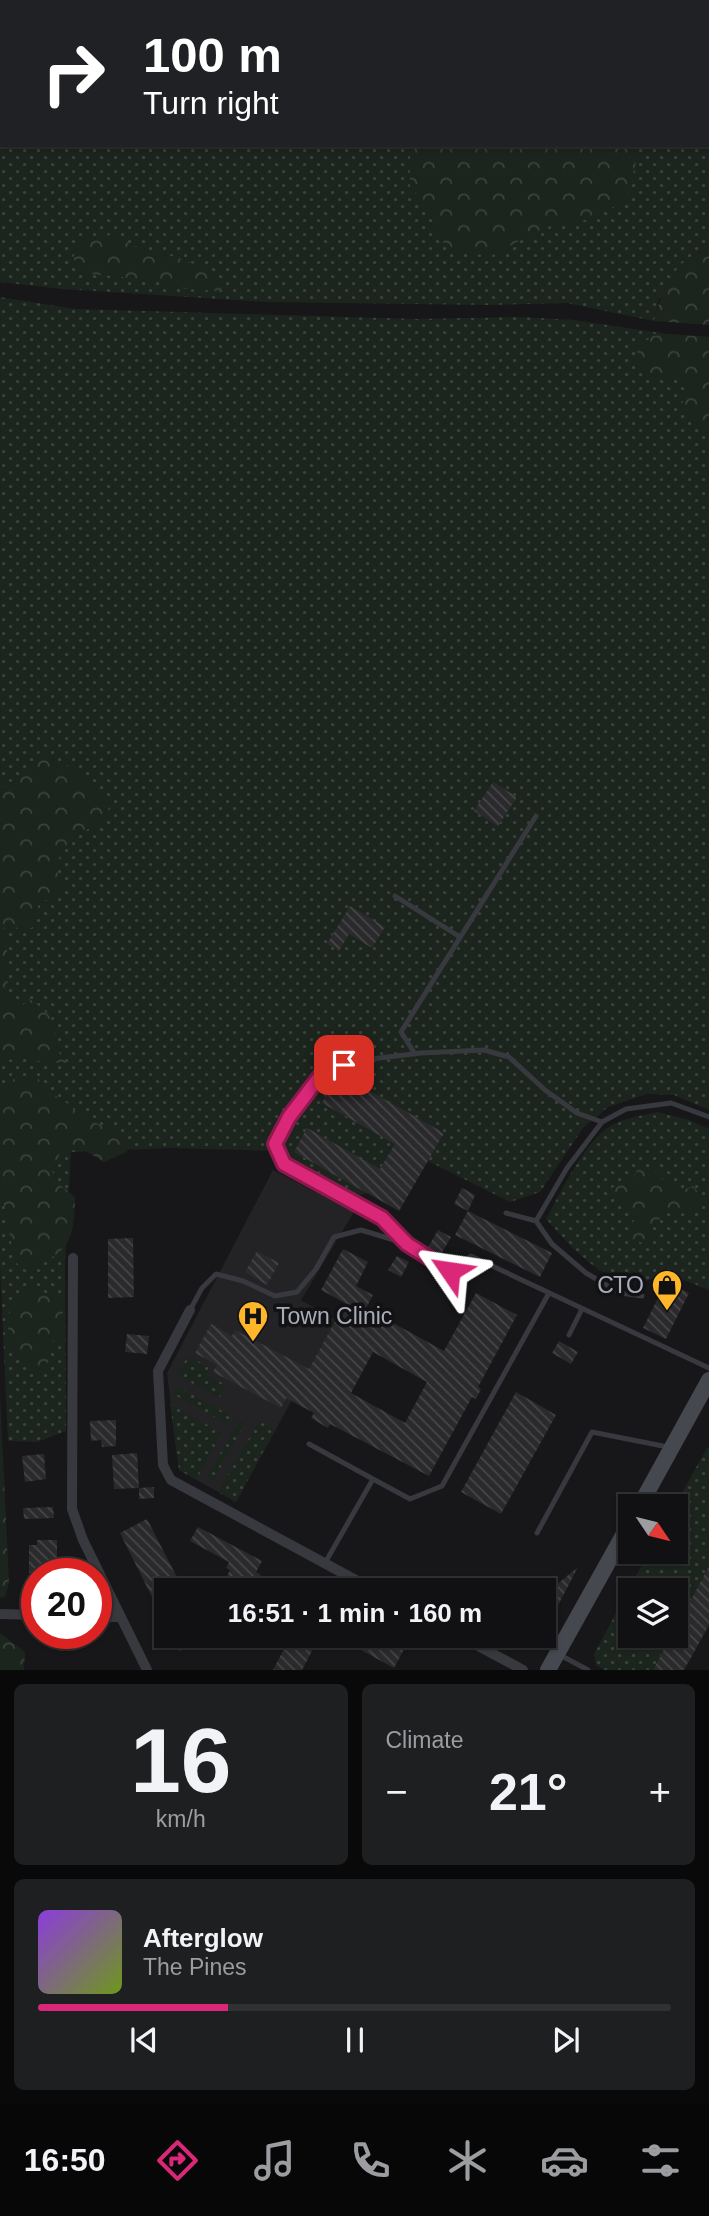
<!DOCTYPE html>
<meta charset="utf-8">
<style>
:root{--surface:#111113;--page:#1e1f21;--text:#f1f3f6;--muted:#9c9da0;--line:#303133;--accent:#db2777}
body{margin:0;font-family:Helvetica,sans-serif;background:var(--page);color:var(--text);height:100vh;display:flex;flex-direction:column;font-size:26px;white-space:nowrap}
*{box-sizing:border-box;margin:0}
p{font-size:23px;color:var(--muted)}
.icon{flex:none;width:38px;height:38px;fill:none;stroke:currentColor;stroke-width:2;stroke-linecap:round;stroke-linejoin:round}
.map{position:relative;height:1670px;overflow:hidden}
.panel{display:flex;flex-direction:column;gap:14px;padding:14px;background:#09090a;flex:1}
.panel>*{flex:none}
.top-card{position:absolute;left:0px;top:0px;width:710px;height:147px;box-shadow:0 2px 5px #0004,0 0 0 2px var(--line);background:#202124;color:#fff;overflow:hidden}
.needle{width:46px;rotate:125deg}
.controls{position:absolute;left:618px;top:1494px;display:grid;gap:14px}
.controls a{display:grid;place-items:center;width:70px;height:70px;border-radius:0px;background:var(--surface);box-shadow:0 2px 5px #0004,0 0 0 2px var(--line);font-size:35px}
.speed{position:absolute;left:21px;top:1558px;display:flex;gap:14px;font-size:35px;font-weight:700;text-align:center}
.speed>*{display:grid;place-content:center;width:91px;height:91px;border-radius:50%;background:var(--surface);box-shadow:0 2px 5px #0004,0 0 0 2px var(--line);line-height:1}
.speed .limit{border:10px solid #d22;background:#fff;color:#111}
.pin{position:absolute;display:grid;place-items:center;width:60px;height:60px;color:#fff;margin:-30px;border-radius:14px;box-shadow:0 4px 10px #0006}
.me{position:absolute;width:77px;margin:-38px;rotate:302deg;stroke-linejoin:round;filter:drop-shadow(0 0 5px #0008)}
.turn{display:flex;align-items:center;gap:24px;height:147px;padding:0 28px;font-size:32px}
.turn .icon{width:91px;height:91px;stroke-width:2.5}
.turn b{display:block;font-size:49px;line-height:60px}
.big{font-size:52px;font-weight:700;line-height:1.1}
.panel .card{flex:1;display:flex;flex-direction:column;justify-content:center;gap:10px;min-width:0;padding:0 24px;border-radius:10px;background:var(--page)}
.panel .dial{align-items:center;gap:0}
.dial b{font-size:91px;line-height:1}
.song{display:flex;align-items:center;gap:21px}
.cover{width:84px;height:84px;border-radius:10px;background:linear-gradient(135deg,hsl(270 70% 55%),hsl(80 70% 35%))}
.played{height:7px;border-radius:4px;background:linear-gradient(90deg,var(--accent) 30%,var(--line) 30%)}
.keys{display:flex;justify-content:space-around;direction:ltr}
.heat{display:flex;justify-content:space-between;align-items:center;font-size:38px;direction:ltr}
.panel .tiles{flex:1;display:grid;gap:14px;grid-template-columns:1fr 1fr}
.card:last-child{grid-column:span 2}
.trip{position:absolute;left:154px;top:1578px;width:402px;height:70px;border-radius:0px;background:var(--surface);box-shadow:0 2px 5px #0004,0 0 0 2px var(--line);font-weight:700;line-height:70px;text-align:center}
.tab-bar{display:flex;height:112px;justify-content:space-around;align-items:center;background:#070708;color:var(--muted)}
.tab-bar .icon{width:49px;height:49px}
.tab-bar .current{color:var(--accent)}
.tab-bar b{font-size:32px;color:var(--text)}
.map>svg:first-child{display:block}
.built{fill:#232326}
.grass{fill:url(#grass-dots);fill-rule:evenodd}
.forest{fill:url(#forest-crowns)}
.building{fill:url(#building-back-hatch);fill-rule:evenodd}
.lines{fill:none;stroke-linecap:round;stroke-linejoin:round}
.lane{stroke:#37393e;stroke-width:5}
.street{stroke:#37393e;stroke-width:10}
.secondary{stroke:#45484f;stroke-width:16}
.route-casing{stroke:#8e194d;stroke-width:18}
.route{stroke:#db2777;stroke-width:12}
.labels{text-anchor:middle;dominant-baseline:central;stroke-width:7;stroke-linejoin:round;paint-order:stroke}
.poi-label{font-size:23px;fill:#a8adba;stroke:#121214;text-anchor:end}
</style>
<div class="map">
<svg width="709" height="1670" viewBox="0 0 709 1670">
<defs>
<pattern id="grass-dots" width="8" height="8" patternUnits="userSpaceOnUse" patternTransform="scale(1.75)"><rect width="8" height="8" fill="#1c251d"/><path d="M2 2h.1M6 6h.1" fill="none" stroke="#3a423c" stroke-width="1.8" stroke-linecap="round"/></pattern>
<pattern id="forest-crowns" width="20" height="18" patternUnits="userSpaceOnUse" patternTransform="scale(1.75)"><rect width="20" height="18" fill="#1c251d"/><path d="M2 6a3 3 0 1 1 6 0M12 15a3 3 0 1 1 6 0" fill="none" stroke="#3a423c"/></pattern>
<pattern id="building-back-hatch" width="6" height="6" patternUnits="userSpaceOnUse" patternTransform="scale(1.75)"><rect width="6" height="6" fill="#2a2a2d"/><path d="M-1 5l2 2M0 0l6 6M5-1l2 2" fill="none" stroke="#464649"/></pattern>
</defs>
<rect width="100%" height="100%" fill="#171719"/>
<path class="built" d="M273 1170 354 1212 301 1300 336 1320 236 1502 179 1470 167 1373Z"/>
<path class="grass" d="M0 0H709V250L698 252 659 299 654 321 567 303 488 305 267 302 63 289 0 282ZM2 2H709V145H2Z
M0 297 75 309 416 319 521 317 574 320 668 334 709 337V1110L674 1095 647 1094 608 1107 583 1128 540 1192 510 1202 428 1161 443 1133 412 1115 367 1193 357 1196 306 1170 283 1151 168 1148 71 1152 65 1262 66 1431 37 1442 8 1441 0 1265Z
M658 1112 689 1120 709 1129V1290L666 1273C616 1302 576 1252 546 1219 561 1192 582 1147 606 1129 621 1118 641 1116 658 1112Z
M188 1356 211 1368 207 1375 226 1385 219 1398 177 1375Z
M177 1386 231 1416 227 1424 173 1394Z
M170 1404 222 1433 196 1480 179 1470Z
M239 1420 245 1423 213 1481 207 1477Z
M259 1421 275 1430 236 1502 218 1492Z
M707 1448H709V1566L676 1628V1591H630V1636H671L653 1670H605L596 1665 594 1654 649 1552H676L674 1507Z"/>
<path class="forest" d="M181 0H414L181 2Z
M410 145H637L639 151 626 200 591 219 546 227 491 256 459 252 438 239 432 211 410 187Z
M111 235 144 250 176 257 207 269 225 282 220 291 186 289 151 280 81 273 73 257 85 238Z
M709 250V325L654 321C661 293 676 254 709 250Z
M668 334 709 337V435H702L693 418 680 405 687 397 683 385 672 377 653 382 638 366 637 347 653 336Z
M39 753C75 766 86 778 110 806L99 824 72 837 53 868 64 880 60 897 39 902 34 926 23 934 13 924 4 928 7 951 8 994 18 1010 29 999 42 1008 55 1023 56 1048 66 1063 42 1062 26 1058 0 1061V788L25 774Z
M38 1077 44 1092C69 1099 63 1103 81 1115 94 1123 108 1128 122 1134L127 1152 104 1162 79 1147 62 1151 51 1169 60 1185 75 1197C74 1243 69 1251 27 1271L15 1262 0 1185V1087L14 1079Z
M640 1166 654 1168 657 1175 679 1192 693 1186 703 1198 695 1206 678 1216 668 1213 650 1226 651 1237 643 1243 629 1239 632 1223 639 1216C634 1206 620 1203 611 1189L617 1184 631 1180Z
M21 1289C38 1289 49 1293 62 1303L64 1332 50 1344 48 1363 37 1374 21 1361 7 1342 10 1310Z
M0 1395 9 1583 5 1597 0 1598Z
M0 1633 25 1652 24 1670H0Z"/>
<path class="building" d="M493 782 517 797 498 826 474 811Z
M350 906 385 927 372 948 349 934 339 951 327 944Z
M338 1073 444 1133 399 1211 294 1152 307 1128 380 1169 395 1144 322 1103Z
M462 1188 475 1195 468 1211 454 1204Z
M468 1211 552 1253 540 1277 455 1235Z
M438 1230 451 1237 440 1256 427 1249Z
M133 1238 134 1297 108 1298V1239Z
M343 1249 368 1262 356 1286 373 1295 366 1308 444 1351 476 1293 517 1315 478 1387 481 1389 476 1399 472 1397 429 1476 330 1424 328 1428 311 1418 314 1413 286 1398 281 1408 213 1372 217 1365 195 1353 211 1324 232 1336 235 1330 309 1369 345 1303 321 1290ZM373 1352 427 1382 405 1423 351 1393Z
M257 1251 279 1263 267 1285 245 1272Z
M397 1256 409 1262 401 1277 388 1270Z
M666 1282 689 1293 666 1339 643 1328Z
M127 1334 149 1336 147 1354 125 1352Z
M559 1341 578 1352 571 1364 552 1353Z
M516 1392 556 1415 501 1514 461 1492Z
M116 1420V1446L102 1447 101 1440 91 1441 90 1421Z
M137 1453 139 1488 114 1489 112 1455Z
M44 1454 46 1479 25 1482 22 1456Z
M154 1487V1498L139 1499V1488Z
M53 1507 54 1518 24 1519 23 1508Z
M147 1519 184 1591H166V1625L120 1533Z
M198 1527 262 1561 256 1572 261 1575 253 1590 227 1576 230 1570 226 1568 229 1562 190 1541Z
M37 1540H57V1560H65V1573H29V1545H37Z
M709 1566V1625L684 1670H653L671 1636H676V1628Z
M578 1567 544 1632V1595Z
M172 1636H206L180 1651Z
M269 1636H320L302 1670H273L286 1645Z
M369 1636H381L392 1642 395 1636H411L394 1668 361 1650Z"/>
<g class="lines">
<path class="lane" d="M395 896 460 937
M415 1054 401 1032 536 816
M602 1122 577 1113 545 1090 509 1057 484 1050 421 1053 363 1060 324 1071 289 1117 276 1145 284 1164 382 1218 407 1244 450 1271 471 1256 709 1368
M506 1213 536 1221 552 1244 586 1273 620 1293 642 1296
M536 1221 567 1168 602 1122 626 1109 671 1103 709 1117
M190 1310 202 1288 216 1274 243 1281 275 1296 297 1292 316 1269 334 1237 361 1230 404 1243
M569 1335 582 1309
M309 1444 373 1479
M537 1533 592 1432 668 1447
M325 1563 373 1479 410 1499 442 1486 549 1293
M560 1655 588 1670"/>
<path class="street" d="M73 1258 72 1509 83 1540 147 1670
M190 1310 158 1371 163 1465 171 1480 376 1591
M0 1614 37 1615
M96 1617H121
M460 1636 523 1670"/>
<path class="secondary" d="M639 1507 709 1380
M548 1670 630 1523"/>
</g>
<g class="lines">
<g class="route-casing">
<path id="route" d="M344 1065 324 1071 289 1117 275 1144 284 1164 382 1218 407 1244 450 1271"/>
</g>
<use href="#route" class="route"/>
</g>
<defs>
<g id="shop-pin" transform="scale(1.575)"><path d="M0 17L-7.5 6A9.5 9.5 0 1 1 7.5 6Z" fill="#ffb629" stroke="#121214"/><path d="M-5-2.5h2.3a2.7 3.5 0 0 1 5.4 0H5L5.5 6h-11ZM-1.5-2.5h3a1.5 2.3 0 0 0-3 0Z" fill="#111"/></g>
<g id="hospital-pin" transform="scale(1.575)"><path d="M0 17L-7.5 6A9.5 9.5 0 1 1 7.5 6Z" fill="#ffb629" stroke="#121214"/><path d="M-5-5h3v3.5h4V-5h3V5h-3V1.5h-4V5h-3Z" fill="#111"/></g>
</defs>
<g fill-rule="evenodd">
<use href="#shop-pin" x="667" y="1285"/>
<use href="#hospital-pin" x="253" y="1316"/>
</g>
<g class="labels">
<g class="poi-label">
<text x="644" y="1285">СТО</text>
<text x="276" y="1316" text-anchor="start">Town Clinic</text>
</g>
</g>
</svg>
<div class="controls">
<a><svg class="needle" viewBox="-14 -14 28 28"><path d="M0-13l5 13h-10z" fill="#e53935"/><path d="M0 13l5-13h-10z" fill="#9c9da0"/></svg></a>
<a><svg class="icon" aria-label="layers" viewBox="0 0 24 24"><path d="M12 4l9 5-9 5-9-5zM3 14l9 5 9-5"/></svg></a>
</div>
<div class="speed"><div class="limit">20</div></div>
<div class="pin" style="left:344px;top:1065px;background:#d93025"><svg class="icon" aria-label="arrive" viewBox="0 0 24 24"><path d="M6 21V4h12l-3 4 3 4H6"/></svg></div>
<svg class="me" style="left:450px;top:1271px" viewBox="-20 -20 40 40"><path d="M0-17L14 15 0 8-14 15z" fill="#db2777" stroke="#fff" stroke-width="4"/></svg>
<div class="trip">16:51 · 1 min · 160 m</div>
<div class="top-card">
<div class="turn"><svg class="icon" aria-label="right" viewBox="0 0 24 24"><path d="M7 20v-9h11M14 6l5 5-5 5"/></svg><div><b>100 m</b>Turn right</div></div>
</div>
</div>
<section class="panel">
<div class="tiles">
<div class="card dial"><b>16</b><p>km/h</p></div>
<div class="card"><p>Climate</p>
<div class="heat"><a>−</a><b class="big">21°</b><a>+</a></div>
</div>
<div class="card">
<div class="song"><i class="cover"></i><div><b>Afterglow</b><p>The Pines</p></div></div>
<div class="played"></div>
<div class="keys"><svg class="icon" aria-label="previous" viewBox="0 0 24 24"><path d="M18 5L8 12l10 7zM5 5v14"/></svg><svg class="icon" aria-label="pause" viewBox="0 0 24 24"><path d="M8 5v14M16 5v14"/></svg><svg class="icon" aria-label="next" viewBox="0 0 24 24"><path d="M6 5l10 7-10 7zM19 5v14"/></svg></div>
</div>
</div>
</section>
<nav class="tab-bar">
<b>16:50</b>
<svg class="icon current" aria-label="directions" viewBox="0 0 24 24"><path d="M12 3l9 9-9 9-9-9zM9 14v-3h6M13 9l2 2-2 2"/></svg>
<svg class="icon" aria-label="music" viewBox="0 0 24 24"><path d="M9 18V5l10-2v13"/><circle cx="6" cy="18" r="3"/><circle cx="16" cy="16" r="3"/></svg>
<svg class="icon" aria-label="phone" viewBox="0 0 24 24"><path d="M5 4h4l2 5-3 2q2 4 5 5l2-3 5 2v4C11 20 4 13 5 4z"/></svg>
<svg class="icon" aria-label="climate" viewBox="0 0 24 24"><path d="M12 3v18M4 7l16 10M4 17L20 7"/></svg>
<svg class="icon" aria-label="car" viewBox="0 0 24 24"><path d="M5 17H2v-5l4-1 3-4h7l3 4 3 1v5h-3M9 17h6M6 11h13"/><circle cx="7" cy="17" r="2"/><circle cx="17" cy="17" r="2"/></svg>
<svg class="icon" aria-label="filters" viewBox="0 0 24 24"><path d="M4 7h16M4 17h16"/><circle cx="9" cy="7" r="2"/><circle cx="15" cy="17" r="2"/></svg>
</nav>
